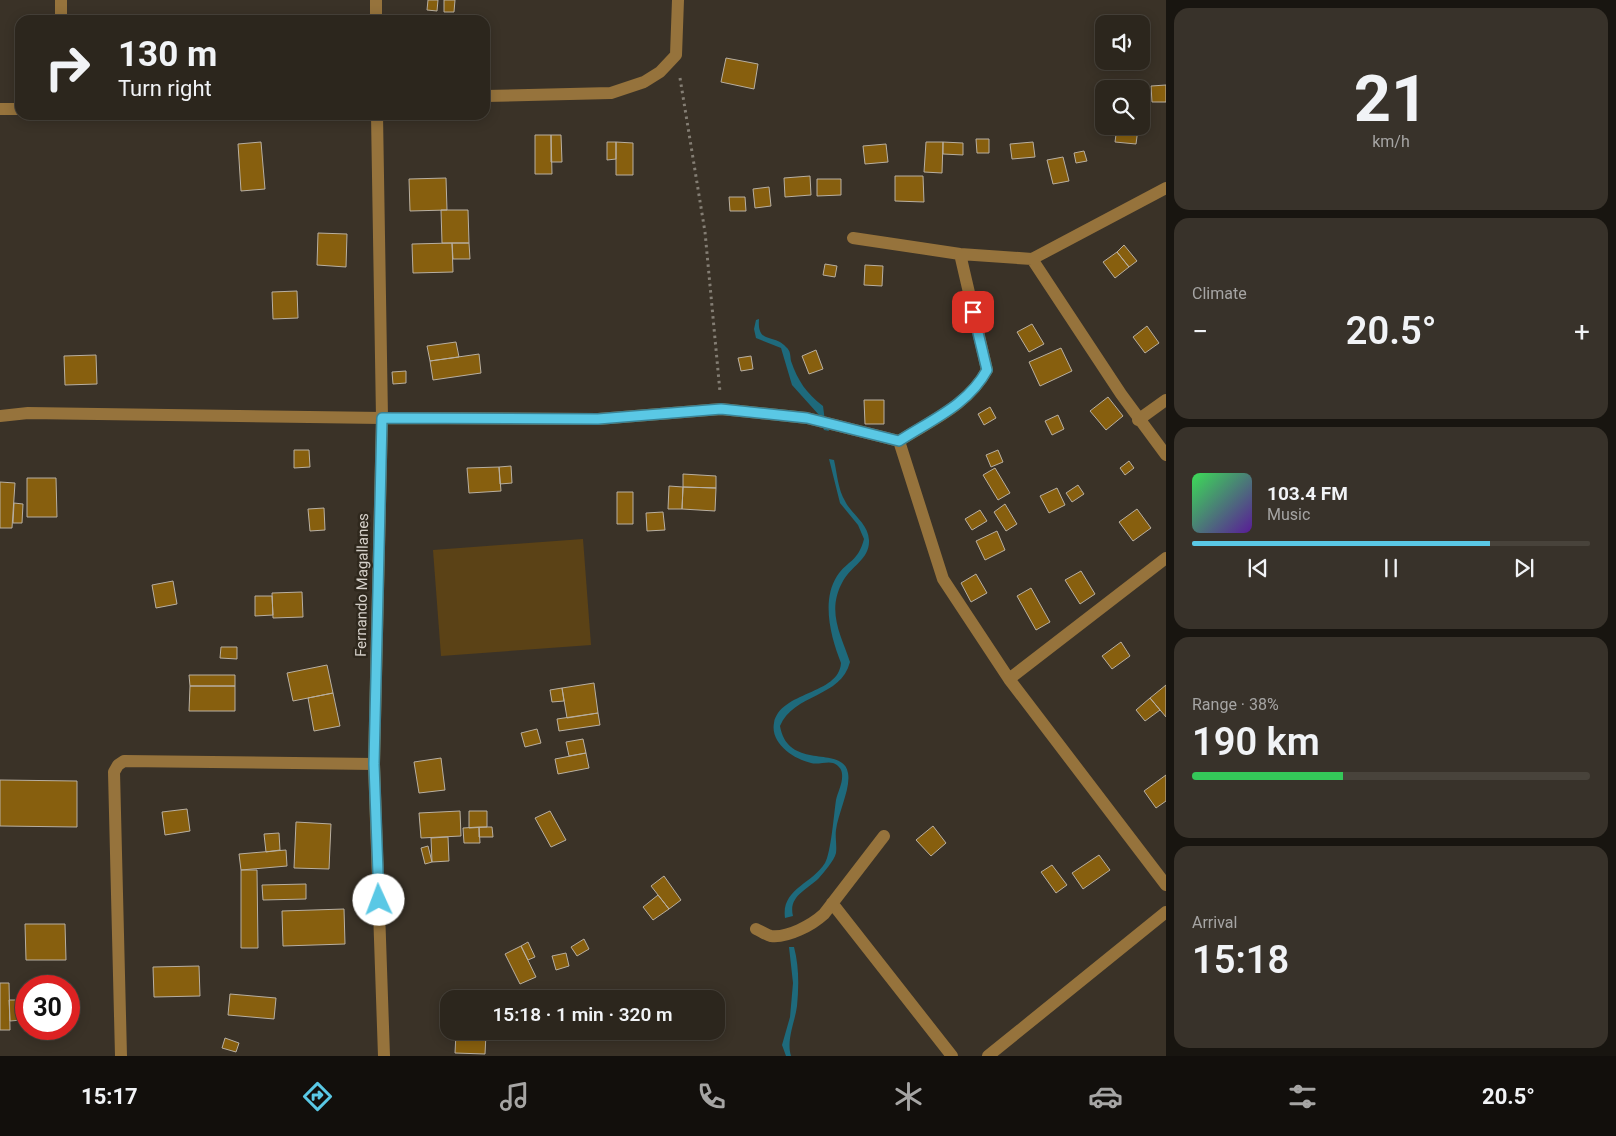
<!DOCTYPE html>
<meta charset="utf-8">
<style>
:root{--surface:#2c261d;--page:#38322a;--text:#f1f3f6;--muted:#a6a5a4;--line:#48433b;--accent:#5ac8e5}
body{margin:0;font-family:Roboto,sans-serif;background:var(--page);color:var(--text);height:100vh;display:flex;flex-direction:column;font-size:19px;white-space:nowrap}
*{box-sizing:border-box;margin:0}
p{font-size:16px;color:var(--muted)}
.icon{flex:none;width:28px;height:28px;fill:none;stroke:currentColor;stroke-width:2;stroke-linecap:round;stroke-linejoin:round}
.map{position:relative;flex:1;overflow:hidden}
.side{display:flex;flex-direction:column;gap:8px;padding:8px;background:#181510;width:450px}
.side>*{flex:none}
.top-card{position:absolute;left:15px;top:15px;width:475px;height:105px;border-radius:15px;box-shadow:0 2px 12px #0003,0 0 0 1px var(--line);background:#2c261d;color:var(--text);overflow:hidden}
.tools{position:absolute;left:1095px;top:15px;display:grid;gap:10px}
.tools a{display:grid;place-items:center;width:55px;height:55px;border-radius:10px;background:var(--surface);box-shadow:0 2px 12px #0003,0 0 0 1px var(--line);font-size:25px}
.speed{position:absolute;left:15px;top:975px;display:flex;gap:10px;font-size:25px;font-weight:700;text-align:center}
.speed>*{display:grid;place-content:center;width:65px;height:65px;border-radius:50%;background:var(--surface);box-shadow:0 2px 12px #0003,0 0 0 1px var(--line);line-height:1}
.speed .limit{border:8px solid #d22;background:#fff;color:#111}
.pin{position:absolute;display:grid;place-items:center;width:42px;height:42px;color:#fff;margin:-21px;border-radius:10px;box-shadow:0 2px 8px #0006}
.me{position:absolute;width:55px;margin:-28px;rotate:358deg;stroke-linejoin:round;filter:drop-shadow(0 0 4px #0008)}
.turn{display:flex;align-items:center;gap:18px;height:105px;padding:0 20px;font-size:22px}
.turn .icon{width:65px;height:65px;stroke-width:2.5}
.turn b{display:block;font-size:35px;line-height:42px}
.big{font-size:38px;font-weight:600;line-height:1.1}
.side .card{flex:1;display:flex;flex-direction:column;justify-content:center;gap:8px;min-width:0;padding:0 18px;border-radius:15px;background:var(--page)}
.side .dial{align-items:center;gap:0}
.dial b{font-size:65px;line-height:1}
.song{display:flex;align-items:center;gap:15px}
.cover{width:60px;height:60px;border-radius:8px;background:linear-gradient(135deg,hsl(130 70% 55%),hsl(270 70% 35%))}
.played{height:5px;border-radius:2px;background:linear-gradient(90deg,var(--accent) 75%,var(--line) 75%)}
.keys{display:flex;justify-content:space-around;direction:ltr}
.heat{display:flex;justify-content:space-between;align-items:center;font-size:28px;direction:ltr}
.charge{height:8px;border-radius:4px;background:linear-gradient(90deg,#34c759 38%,var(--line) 0)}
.trip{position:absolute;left:440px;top:990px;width:285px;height:50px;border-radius:15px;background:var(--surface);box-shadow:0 2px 12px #0003,0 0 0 1px var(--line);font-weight:600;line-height:50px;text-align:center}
.menu{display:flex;height:80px;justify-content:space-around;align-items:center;background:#120f0c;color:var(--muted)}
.menu .icon{width:35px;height:35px}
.menu .current{color:var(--accent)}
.menu b{font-size:22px;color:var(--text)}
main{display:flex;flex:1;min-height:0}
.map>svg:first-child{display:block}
.pitch{fill:#5b4216}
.water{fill:#1e6a7c}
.building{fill:#875f0e;stroke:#b8afa1}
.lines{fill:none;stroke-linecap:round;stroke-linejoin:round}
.path{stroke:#847e74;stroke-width:3;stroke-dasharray:2.5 4;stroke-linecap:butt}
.minor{stroke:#96733c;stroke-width:12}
.route-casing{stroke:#3a8295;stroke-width:12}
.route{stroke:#5ac8e5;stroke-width:9}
.labels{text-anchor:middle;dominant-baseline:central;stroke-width:5;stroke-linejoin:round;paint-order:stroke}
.street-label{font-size:15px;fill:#d5d0c9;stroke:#2f281d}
</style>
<main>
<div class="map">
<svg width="1166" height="1056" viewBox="0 0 1166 1056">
<rect width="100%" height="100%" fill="#3a3227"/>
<path class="pitch" d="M583 539 591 645 441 656 433 550Z"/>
<path class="water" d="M759 319C757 345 774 333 786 347 791 351 790 356 791 361 798 381 806 393 823 406L825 421 829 431 824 430 819 415 792 385 781 348 756 338 754 329 756 320Z
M829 459 834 460C837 473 838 490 845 501 852 515 868 523 869 540 870 559 851 566 843 581 826 611 841 635 850 662 841 698 794 693 780 726 788 772 843 744 848 773 851 788 838 813 836 830 835 837 837 845 836 853 834 861 824 872 819 878 807 890 788 896 793 916L785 918C781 889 812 884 825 863 831 853 834 813 836 800 838 791 843 783 842 774 842 769 838 765 833 763 827 761 818 765 811 763 793 759 770 743 774 723 780 691 839 695 841 663 831 638 821 601 837 576 848 560 858 562 864 539L858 525 840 503Z
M789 947H794C799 966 799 986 797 1006 795 1022 786 1040 791 1056H786L782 1045 790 1017 793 983Z"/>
<path class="building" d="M428 0H438L437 11 427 10Z
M444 0H455L454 12H444Z
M726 58 758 64 754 89 721 82Z
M1166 85V102H1152L1151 86Z
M1117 127 1138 129 1136 144 1115 142Z
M535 135H551L552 174H535Z
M551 135H561L562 162H551Z
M976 139H989V153H977Z
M261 142 265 189 241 191 238 144Z
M607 142H616V159L607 160Z
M616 142 633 143V175H616Z
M926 142H943L942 173 924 172Z
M943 142 963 143V155L943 154Z
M1033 142 1035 157 1012 159 1010 144Z
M886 144 888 162 865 164 863 146Z
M1084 151 1087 161 1076 163 1074 153Z
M1063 157 1069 181 1053 184 1047 160Z
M810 176 811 195 785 197 784 178Z
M895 176H923L924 202 895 201Z
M446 178 447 210 410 211 409 179Z
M817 179H841V195L817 196Z
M769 187 771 206 755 208 753 189Z
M729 197H745L746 211H730Z
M441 210H468L469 243H442Z
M318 233 347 234 346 267 317 265Z
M452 243H469L470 259H453Z
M452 243 453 272 413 273 412 244Z
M1124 245 1137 261 1129 267 1117 252Z
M1117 252 1129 267 1115 278 1103 262Z
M825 264 837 266 835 277 823 275Z
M865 265 883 266 882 286 864 285Z
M297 291 298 318 273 319 272 292Z
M1032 324 1044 344 1029 352 1017 332Z
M1147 326 1159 343 1145 353 1133 337Z
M456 342 459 357 430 361 427 346Z
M1061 348 1072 371 1040 386 1029 362Z
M816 350 823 369 809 374 802 356Z
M479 354 481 373 433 380 430 361Z
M96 355 97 384 65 385 64 356Z
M751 356 753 369 741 371 738 358Z
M406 371V383L393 384 392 372Z
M1108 397 1123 416 1106 430 1090 411Z
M864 400H884V424H865Z
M990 407 996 418 984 425 978 414Z
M1058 415 1064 429 1052 435 1045 421Z
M294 450H309L310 467 294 468Z
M998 450 1003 462 991 467 986 455Z
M1129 461 1134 468 1125 475 1120 468Z
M511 466 512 483 500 484 499 467Z
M499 467 501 491 469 493 467 468Z
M995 468 1010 493 998 500 983 475Z
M683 474 716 476V488L683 487Z
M27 478H56L57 517H27Z
M0 482 15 483 12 528H0Z
M1078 485 1084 494 1072 502 1066 493Z
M669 486 683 487 682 509H668Z
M683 487 716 488 715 511 682 509Z
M1057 488 1065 505 1049 513 1040 496Z
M617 492H633V524H617Z
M14 503 23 504 22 523H13Z
M1005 504 1017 524 1006 531 994 512Z
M324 508 325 530 310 531 308 509Z
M1137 509 1151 528 1133 541 1119 522Z
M980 510 987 521 972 530 965 519Z
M663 512 665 530 647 531 646 513Z
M997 531 1005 550 985 560 976 541Z
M1081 571 1095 594 1080 604 1065 580Z
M976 574 987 593 971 602 961 583Z
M173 581 177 604 156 608 152 585Z
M1031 588 1050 622 1036 630 1017 596Z
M302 592 303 617 273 618 272 593Z
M255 596H272L273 615 255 616Z
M1121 642 1130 656 1112 669 1102 656Z
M221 647H237V659L220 658Z
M327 665 333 693 293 701 287 673Z
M189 675H235V686H190Z
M594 683 598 713 567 718 562 688Z
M1166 685V717L1150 698Z
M190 686H235V711H189Z
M562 688 564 701 552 702 550 690Z
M333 693 340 726 314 731 308 698Z
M1150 698 1160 710 1145 721 1136 710Z
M598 713 600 725 559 731 557 719Z
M537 729 541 743 525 747 521 733Z
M583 739 586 753 569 756 566 742Z
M586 753 589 768 558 774 555 759Z
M441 758 445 790 419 793 414 762Z
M1166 775V801L1156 808 1144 791Z
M0 780 77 781V827L0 826Z
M187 809 190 831 165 835 162 812Z
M460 811 461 836 421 838 419 813Z
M469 811H487V827L469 828Z
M550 811 566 840 551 847 535 818Z
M296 822 331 824 329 869 294 868Z
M933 826 946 843 931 856 916 840Z
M479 827H492L493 837H479Z
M479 827 480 843H464L463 828Z
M279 833 280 850 266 852 264 834Z
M448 837 449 861 432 862 431 838Z
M428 846 432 862 425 864 421 848Z
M286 850 287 866 241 870 239 854Z
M1099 855 1110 870 1083 889 1072 873Z
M1052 865 1067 885 1056 893 1041 872Z
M241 870H257L258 948H241Z
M664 876 681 900 669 909 651 886Z
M306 884V899L263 900 262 885Z
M658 895 669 909 653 920 643 907Z
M344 909 345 944 283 946 282 911Z
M25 924H65L66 960H26Z
M584 939 589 949 577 956 571 947Z
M528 942 535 957 528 960 521 946Z
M521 946 536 977 520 984 505 954Z
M566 953 569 966 556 970 552 956Z
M199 966 200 996 154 997 153 967Z
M0 983H9L10 1030H0Z
M230 994 276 998 274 1019 228 1015Z
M9 1000H21L22 1020 10 1021Z
M456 1033 486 1034 485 1054 455 1053Z
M225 1038 239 1043 236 1052 222 1048Z"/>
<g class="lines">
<path class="path" d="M680 78 705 232 720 392"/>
<path class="minor" d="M61 0V20
M376 0V20
M485 96 611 93 644 82 660 72 676 55 678 0
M0 109H20
M377 115 382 418 374 764 384 1056
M853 238 960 254 1032 259 1166 188
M1032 259 1121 394 1166 455
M0 416 28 413 382 418 598 419 721 409 807 418 899 441C932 420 968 405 987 370L960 254
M1138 420 1166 400
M899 441 943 579 1009 679 1166 885
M1009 679 1166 558
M832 903 952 1056
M756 929C761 931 766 935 771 936 788 938 812 925 824 914L884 836
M121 1056 114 772 118 765 124 761 374 764
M988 1056 1166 912"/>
</g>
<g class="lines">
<g class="route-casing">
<path id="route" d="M379 900 374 764 382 418 598 419 721 409 807 418 899 441C931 420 968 405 987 370L973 312"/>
</g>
<use href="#route" class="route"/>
</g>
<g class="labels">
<g class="street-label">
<text transform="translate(362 585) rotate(-89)">Fernando Magallanes</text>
</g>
</g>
</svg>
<div class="tools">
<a><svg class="icon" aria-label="sound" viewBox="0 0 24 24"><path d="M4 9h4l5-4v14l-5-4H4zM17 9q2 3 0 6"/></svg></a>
<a><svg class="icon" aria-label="search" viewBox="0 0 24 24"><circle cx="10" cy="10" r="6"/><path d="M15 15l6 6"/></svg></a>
</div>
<div class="speed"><div class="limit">30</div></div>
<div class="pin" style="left:973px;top:312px;background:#d93025"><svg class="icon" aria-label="arrive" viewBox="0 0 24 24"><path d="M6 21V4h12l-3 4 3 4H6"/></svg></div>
<svg class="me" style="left:379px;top:900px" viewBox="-20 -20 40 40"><circle r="19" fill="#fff"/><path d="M0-13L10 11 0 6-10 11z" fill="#5ac8e5"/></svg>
<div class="trip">15:18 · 1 min · 320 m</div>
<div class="top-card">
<div class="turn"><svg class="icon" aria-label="right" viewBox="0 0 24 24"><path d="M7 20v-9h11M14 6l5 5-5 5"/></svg><div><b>130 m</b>Turn right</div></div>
</div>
</div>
<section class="side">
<div class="card dial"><b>21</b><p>km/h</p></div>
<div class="card"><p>Climate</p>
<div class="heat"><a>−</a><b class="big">20.5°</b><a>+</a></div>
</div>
<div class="card">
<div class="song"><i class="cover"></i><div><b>103.4 FM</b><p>Music</p></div></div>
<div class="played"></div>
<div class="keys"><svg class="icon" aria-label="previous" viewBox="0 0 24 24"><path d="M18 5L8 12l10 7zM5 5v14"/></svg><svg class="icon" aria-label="pause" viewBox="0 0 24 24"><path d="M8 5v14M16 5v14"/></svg><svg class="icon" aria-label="next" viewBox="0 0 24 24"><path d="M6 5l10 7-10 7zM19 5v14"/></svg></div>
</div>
<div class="card"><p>Range · 38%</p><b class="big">190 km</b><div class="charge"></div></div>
<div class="card"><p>Arrival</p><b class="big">15:18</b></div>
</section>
</main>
<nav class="menu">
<b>15:17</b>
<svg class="icon current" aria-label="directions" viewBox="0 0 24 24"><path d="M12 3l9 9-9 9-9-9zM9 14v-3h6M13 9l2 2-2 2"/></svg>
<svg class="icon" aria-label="music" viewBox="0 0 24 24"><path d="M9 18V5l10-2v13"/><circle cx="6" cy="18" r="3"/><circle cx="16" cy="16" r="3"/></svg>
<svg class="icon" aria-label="phone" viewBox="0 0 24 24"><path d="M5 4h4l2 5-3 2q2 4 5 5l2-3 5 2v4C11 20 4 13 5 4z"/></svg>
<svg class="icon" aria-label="climate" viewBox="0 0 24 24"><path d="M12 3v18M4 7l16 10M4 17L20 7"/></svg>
<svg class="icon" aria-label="car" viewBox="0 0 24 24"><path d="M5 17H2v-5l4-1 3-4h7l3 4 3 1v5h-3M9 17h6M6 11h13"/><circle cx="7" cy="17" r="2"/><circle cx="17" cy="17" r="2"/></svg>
<svg class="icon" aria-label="filters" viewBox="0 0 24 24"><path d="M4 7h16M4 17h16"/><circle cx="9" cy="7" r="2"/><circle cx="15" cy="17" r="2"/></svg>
<b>20.5°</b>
</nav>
